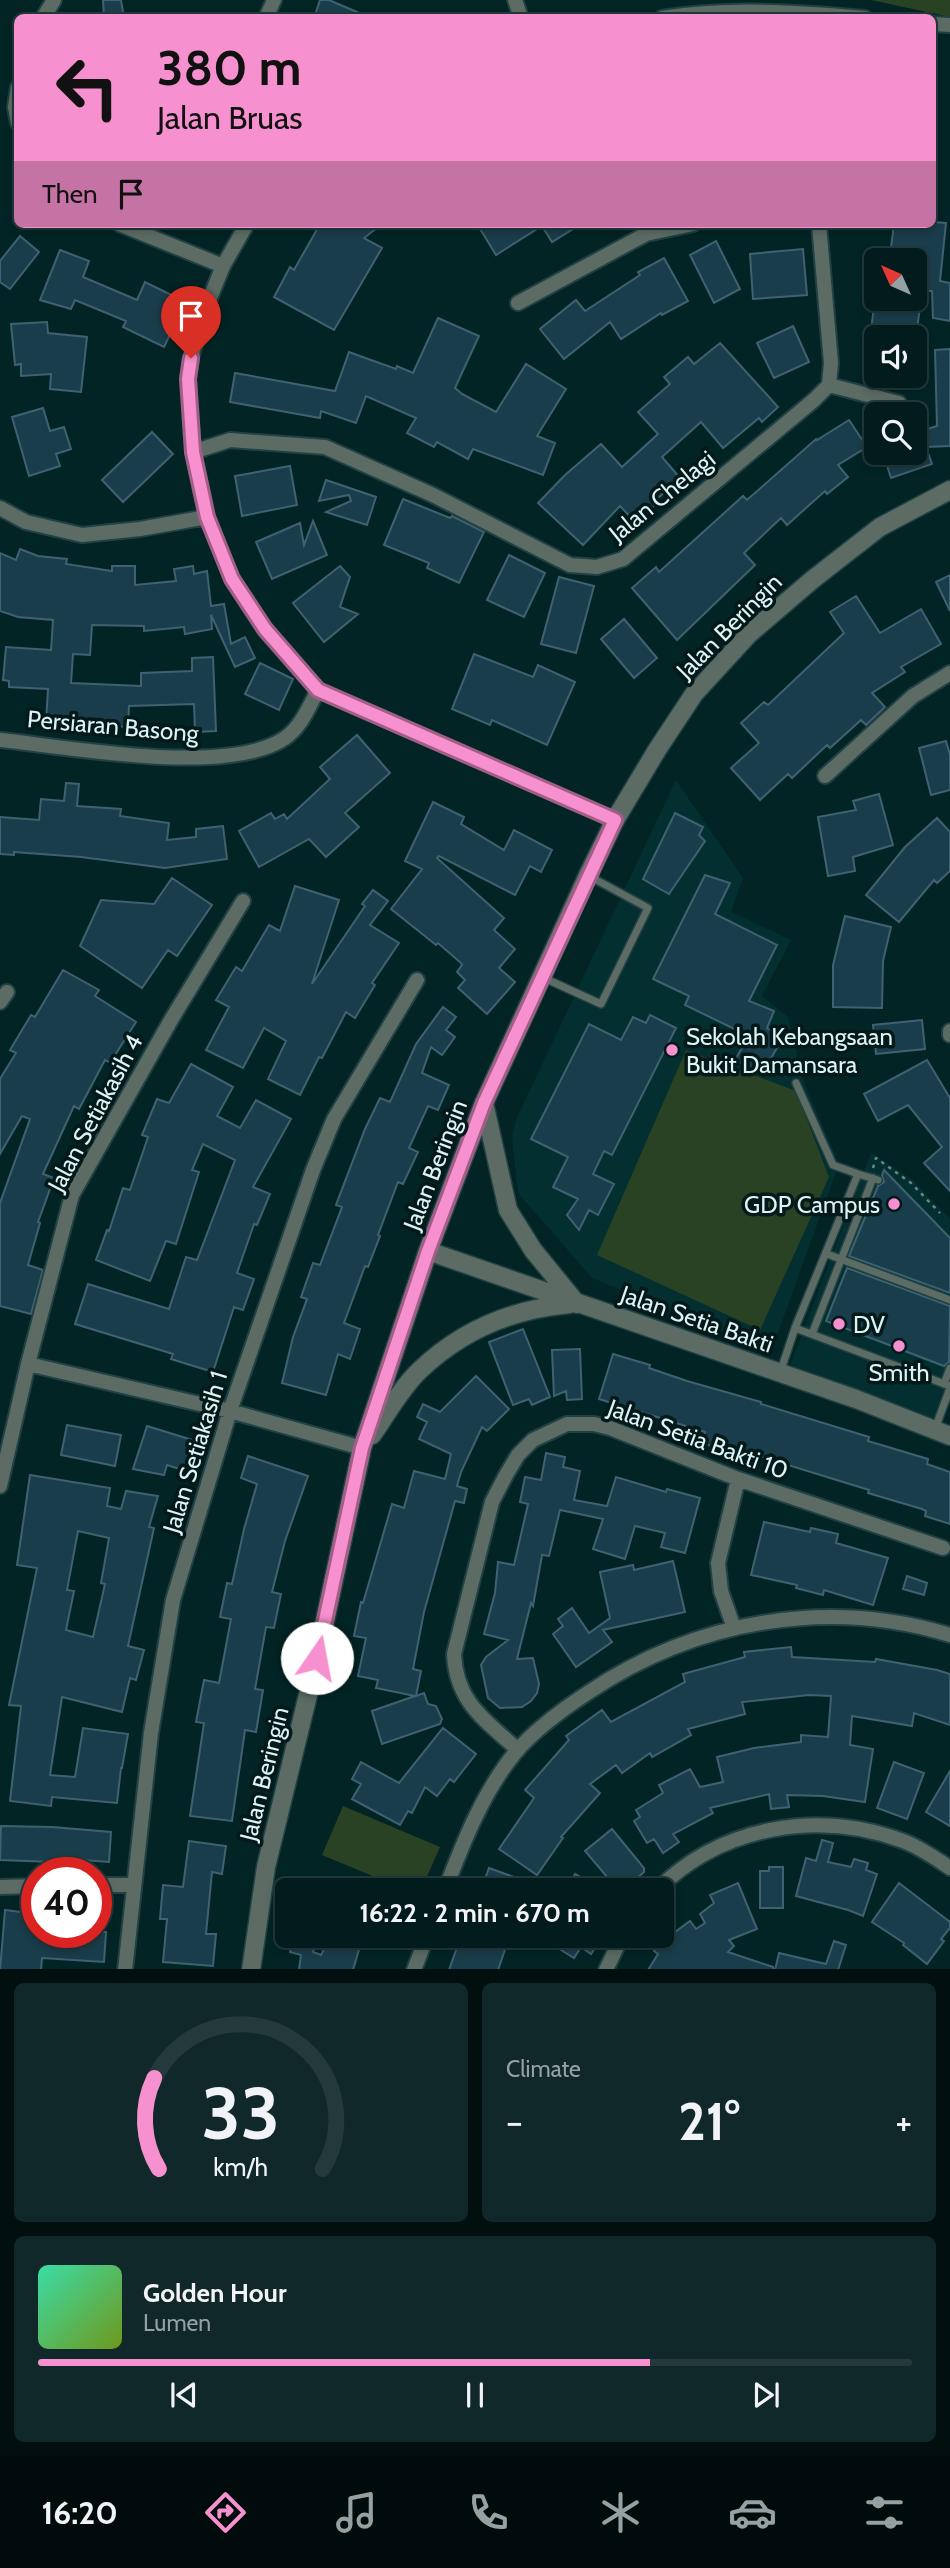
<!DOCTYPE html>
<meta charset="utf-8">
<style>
:root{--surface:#021b1c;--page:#102829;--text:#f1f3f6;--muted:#96a1a3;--line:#23393b;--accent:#f790ce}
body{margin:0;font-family:Cabin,sans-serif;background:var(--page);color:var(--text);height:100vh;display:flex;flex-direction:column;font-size:26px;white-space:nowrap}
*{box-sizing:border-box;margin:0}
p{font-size:23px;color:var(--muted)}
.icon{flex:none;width:38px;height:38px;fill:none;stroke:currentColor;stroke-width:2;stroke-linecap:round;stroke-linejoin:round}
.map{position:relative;height:1969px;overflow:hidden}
.drawer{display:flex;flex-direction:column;gap:14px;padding:14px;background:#010f0f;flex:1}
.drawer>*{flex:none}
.hud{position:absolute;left:14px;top:14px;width:922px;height:214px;border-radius:10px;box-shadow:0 4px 10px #0003,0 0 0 2px var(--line);background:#f790ce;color:#111;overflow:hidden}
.needle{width:46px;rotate:315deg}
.tools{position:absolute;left:864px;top:248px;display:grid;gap:14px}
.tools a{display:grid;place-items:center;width:63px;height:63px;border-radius:10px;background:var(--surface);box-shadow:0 4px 10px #0003,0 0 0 2px var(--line);font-size:35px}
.speed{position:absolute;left:21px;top:1857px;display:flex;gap:14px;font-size:35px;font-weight:700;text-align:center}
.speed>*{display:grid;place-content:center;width:91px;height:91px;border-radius:50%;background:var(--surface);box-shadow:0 4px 10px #0003,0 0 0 2px var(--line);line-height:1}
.speed .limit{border:10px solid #d22;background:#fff;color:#111}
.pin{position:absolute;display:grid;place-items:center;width:60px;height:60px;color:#fff;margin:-72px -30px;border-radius:50% 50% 50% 0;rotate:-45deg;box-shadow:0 0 7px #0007}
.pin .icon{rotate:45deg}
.me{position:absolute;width:77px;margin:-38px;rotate:12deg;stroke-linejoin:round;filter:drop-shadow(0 0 5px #0008)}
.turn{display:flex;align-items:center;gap:24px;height:147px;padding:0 28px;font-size:32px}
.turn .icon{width:91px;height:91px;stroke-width:2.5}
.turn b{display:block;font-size:49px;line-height:60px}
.then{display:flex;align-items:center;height:66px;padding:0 28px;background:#0003;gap:14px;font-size:26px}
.big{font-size:52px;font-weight:700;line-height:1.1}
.drawer .widget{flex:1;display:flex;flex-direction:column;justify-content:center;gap:10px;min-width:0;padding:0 24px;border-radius:10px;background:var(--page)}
.drawer .dial{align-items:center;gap:0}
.dial svg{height:182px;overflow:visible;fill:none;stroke:var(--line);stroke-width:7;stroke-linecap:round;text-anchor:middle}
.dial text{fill:var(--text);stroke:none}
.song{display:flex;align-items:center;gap:21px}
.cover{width:84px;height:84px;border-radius:10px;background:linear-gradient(135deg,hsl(160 70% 55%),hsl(80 70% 35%))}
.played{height:7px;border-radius:4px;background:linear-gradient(90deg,var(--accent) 70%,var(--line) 70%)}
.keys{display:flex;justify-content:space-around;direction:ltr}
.heat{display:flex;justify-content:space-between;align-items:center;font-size:38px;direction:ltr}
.drawer .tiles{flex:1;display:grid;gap:14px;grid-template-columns:1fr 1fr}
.widget:last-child{grid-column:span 2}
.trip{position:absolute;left:275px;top:1878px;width:399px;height:70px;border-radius:10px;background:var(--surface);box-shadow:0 4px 10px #0003,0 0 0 2px var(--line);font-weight:700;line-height:70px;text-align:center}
.menu{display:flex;height:112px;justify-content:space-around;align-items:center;background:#010b0b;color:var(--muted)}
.menu .icon{width:49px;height:49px}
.menu .selected{color:var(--accent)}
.menu b{font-size:32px;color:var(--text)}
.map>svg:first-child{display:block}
.built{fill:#042f31}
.green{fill:#294224}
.building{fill:#1a3d4b;stroke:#3f6272;stroke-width:2;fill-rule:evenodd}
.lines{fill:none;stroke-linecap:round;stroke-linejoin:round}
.service-casing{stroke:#214142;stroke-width:10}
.minor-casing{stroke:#214142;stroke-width:18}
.tertiary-casing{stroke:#214142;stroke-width:21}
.path{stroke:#698687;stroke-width:2.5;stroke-dasharray:3.5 5;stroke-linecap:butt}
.service{stroke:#5c6c65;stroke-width:7}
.minor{stroke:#5c6c65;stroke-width:14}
.tertiary{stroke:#5c6c65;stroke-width:18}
.route-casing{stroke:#a15e86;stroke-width:18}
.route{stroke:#f790ce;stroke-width:12}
.poi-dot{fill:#f790ce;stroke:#03191a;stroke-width:2.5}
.labels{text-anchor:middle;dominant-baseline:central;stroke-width:7;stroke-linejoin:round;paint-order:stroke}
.street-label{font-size:24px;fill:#ddf3f4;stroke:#03191a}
.poi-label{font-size:24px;fill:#ddf3f4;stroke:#03191a;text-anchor:start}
</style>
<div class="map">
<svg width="950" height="1970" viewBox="0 0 950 1970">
<rect width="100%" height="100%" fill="#022425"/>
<path class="built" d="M676 780 743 878 731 912 791 940 762 996 788 1017 804 1082 839 1164 771 1352 592 1278 518 1193 512 1137 516 1120Z
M871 1153 913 1180 950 1219V1402L940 1424 789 1368Z"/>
<path class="green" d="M871 0H950V17Z
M686 1050 796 1091 829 1177 760 1330 597 1255Z
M343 1806 440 1847 421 1890H406L322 1855Z"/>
<path class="building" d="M103 0H121L124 18H104Z
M320 0H329L371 18H314Z
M933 222 946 223 940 281 950 283V321L933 318 932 291H915V259L890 256 894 224H933Z
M320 224H382L364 238 382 248 334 330 274 297 290 267 294 270Z
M477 224H581L552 242 542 226 496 255Z
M20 236 39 252 10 289 0 282V261Z
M716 241 740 289 714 303 690 255Z
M803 249 807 295 753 299 750 254Z
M60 250 89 261 83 277 137 300 145 282 186 302 164 347 123 327 126 321 75 300 71 309 40 300Z
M664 258 688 301 662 315 661 313 621 339 610 322 564 359 540 329 576 300 585 311 640 275 638 272Z
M875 299H921L916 338H870Z
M438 318 479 336 455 388 462 394 496 412 526 364 566 389 537 436 555 443 543 475 473 449 468 459 437 442 434 447 407 433 416 418 366 396 356 423 321 411 320 418 230 402 235 373 335 391 349 352 396 369 397 366 413 373Z
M47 322 48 333 87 337 81 392 50 389 51 374 21 376V364L15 365 11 324Z
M793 326 809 362 774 378 757 343Z
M720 343 778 407 762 422 759 418 723 448 701 422 662 457 680 478 654 502 656 504 636 523 620 506 583 545 538 503 565 475 601 444 622 467 658 434 638 412 670 384 664 377 688 357 694 364Z
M950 349V446L926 447 932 464 891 478 883 453H915V422H918L921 431 937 426 935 350Z
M43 408 50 431 64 427 71 449 56 454 60 466 29 476 12 417Z
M849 420 867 447 838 465 848 477 827 494 825 491 787 525 781 518 744 553 755 565 677 640 632 588 656 567 659 572 743 496 747 500 816 439 817 440Z
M152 432 173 454 123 502 102 480Z
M290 466 297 505 242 516 235 476Z
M326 480 376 497 367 525 326 512 351 501 349 495 319 501Z
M403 499 450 518 452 516 484 532 459 583 427 568 429 563 384 545Z
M313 521 327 555 272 579 256 542 300 523 304 545Z
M20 549 38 556 67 559 66 564 112 571V566H135V585L176 581 174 569 193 566 194 574 207 571 211 606 224 604 231 644 245 637 255 658 235 667 211 615 212 629 185 634 184 627 144 631V626L92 625 90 655 73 654 71 683 141 686V673L192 671V658L213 657 216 731 195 732 194 704 129 706 128 727 46 722 48 689 9 687V681L3 680 6 647 51 650 53 620 18 617 0 611V553L16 560Z
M509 555 545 573 524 617 487 600Z
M340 566 350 577 340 607 358 614 324 642 293 603Z
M950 575V611L936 582Z
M559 577 594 586 576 653 541 644Z
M856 596 880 633 921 609 941 644 901 667 905 672 872 693 885 707 866 725 861 720 830 748 827 745 792 778 788 774 760 800 731 768 759 743 741 723 764 702 768 705 844 633 830 612Z
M624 619 657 658 634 678 601 639Z
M474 654 533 677 538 665 575 682 547 745 492 720 490 725 452 709Z
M260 663 293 679 279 710 245 694Z
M357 735 390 773 345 813 359 827 326 857 309 839 259 867 239 831 271 813 275 819 284 814 287 819 330 779 320 767Z
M946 741 950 755V790L931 795 919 748Z
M66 783 79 784 77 806 121 809 120 816 169 823 167 840 196 837V829L223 826 227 859 165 868 81 857 14 852V855L0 854V817L39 820 41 799 64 801Z
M879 794 893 845 853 857 855 871 828 876 818 817 856 810 853 801Z
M433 802 464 817 461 824 504 850 514 830 552 850 541 872 530 866 515 895 439 856 437 858 504 918 494 930 515 949 499 968 515 982 487 1014 458 988 465 980 457 972 462 965 461 963 438 943 436 945 391 909 422 869 405 861Z
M675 813 703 827 699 835 705 841 669 894 643 879Z
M937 818 950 832V871L937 883 934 880 899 922 866 895 905 847Z
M705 875 730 883 715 914 777 945 749 1001 774 1011 767 1028 783 1038 761 1075 735 1060 749 1036 685 1005 689 996 653 979Z
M172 878 212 905 177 956 168 950 142 988 80 946 101 900 154 904Z
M295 886 339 900 312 984 365 906 362 904 373 890 388 901 370 925 399 943 372 983 375 985 355 1018 346 1012 322 1058 319 1057 300 1095 268 1079 286 1041 264 1028 243 1068 206 1050 229 1007 216 1000 236 967 242 971 269 925 280 931Z
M845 916 891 927 883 961 882 1008 833 1007V965Z
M63 970 99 990 95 996 136 1022 110 1063 105 1060 79 1109 74 1106 43 1174 54 1178 38 1222 40 1223 28 1265 43 1270 31 1314 0 1306V1203L30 1119 22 1116 0 1154V1079L16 1053 10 1050 31 1015 35 1017Z
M443 1007 456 1017 446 1030 455 1037 442 1055 431 1047 422 1073 449 1085 438 1110 428 1106 409 1148 418 1152 403 1184 398 1182 378 1235 380 1236 368 1267 365 1266 344 1323 360 1329 350 1359 338 1354 326 1395 282 1383 293 1337 307 1299 301 1297 313 1263 320 1265 342 1207 336 1205 365 1129 380 1098 390 1102 416 1044Z
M650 1015 676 1028 612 1155 604 1151 593 1174 614 1184 598 1215 589 1210 579 1230 567 1215 578 1199 553 1187 568 1157 531 1139 589 1024 621 1040 633 1017 646 1023Z
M922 1020 925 1049 876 1054 873 1025Z
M927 1060 950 1098V1191L924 1163 942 1147 908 1105 878 1121 864 1094Z
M191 1064 233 1087 217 1116 240 1128 256 1100 291 1119 253 1187 270 1194 257 1225 254 1224 237 1273 254 1279 243 1310 234 1307 213 1372 171 1359 173 1354 75 1324 88 1284 169 1309 186 1257 197 1260 235 1160 203 1144 192 1170 199 1172 176 1244 166 1241 150 1281 96 1260 107 1230 109 1231 123 1188 130 1190 148 1137 142 1135 157 1099 169 1103Z
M884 1170 950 1238V1293L849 1256 878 1186 884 1182 882 1175Z
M847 1268 950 1306 949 1362 944 1366 826 1321Z
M523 1329 550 1397 532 1405 529 1399 513 1405 489 1342Z
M580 1349 582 1399 567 1400 566 1391 554 1396 552 1350Z
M613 1354 650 1365 649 1368 687 1381 761 1402V1404L869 1437 868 1441 928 1459 927 1464 950 1472V1524L925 1516 926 1511 922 1509 868 1493 869 1490 746 1452 744 1456 702 1443 705 1432 599 1399Z
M476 1376 509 1409 487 1431 482 1427 461 1472 457 1486 467 1489 464 1503 455 1501 424 1612 413 1669 421 1671 416 1696 424 1693 428 1704 436 1706 442 1719 440 1724 382 1744 372 1711 415 1696 376 1688 378 1680 358 1676 366 1638 354 1636 361 1602 363 1603 392 1504 404 1508 414 1471 445 1479 451 1454 419 1439 427 1422 417 1417 423 1404 440 1412Z
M67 1425 121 1435 115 1466 61 1455Z
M147 1426 202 1443 192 1473 167 1465 164 1475 133 1469Z
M546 1453 565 1457 563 1467 580 1471 574 1500 607 1506 616 1477 666 1492 667 1489 700 1498 685 1553 661 1547 665 1533 635 1526 625 1559 593 1549 603 1519 560 1510 549 1556 542 1555 533 1606 531 1603 517 1659 533 1658 539 1684 537 1693 531 1701 522 1707 500 1708 488 1698 481 1665 486 1657 508 1640 484 1634 495 1593 498 1562 514 1565 528 1504 520 1502 525 1477 541 1480Z
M248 1456 308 1476 285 1541 272 1592 281 1594 274 1628 266 1627 255 1689 263 1690 256 1732 245 1730 232 1821 190 1816 204 1723 196 1722 204 1680 219 1683 231 1619 220 1617 227 1583 232 1584 244 1529 257 1484 241 1478Z
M30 1475 110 1488 107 1506 121 1509 126 1491 158 1496 149 1527 154 1528 128 1646 144 1650 136 1680 130 1678 122 1712 62 1697 50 1775 75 1777 83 1728 128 1734 122 1768H121L117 1803 52 1797 51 1806 10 1801 21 1706 9 1705 37 1568 17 1565ZM78 1531 109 1538 101 1583 105 1584 93 1637 66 1630 74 1591 67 1590Z
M764 1522 810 1532 811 1528 838 1534 836 1543 888 1558 873 1605 824 1590 823 1595 796 1588 797 1585 751 1575Z
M673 1561 685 1612 603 1630 612 1642 576 1667 553 1634 563 1626 558 1619 572 1608 589 1633 610 1618 600 1572 633 1565 634 1570Z
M907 1576 927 1583 924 1595 903 1589Z
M791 1647 792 1657 875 1662 876 1659 937 1670 950 1674V1725L914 1713 912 1726 852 1716 850 1745 873 1749 865 1802 823 1796 787 1795 789 1807 771 1809 769 1794 710 1808 713 1813 673 1834 679 1842 663 1853 654 1839 647 1843 634 1821 640 1817 636 1810 663 1793 659 1785 690 1769 700 1787 723 1782 717 1757 754 1748 801 1742V1735L828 1737 831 1696 809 1695 742 1702 745 1714 688 1729 691 1735 652 1757 650 1753 622 1773 616 1765 590 1784 600 1793 561 1837 563 1838 537 1875 499 1849 534 1798 525 1790 569 1740 566 1736 602 1710 611 1722 685 1682 683 1674 745 1657 744 1652Z
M443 1728 476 1754 454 1782 450 1779 437 1796 425 1787 412 1813 408 1811 400 1825 352 1799 361 1784 352 1779 361 1762 399 1783Z
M894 1762 924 1773 907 1819 877 1808Z
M950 1771V1826L926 1812Z
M1 1826 52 1827 111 1832 109 1862 53 1858V1862L0 1860Z
M612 1829 644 1868V1872L624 1890H618L585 1851Z
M822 1840 833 1843 828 1862 851 1867 854 1859 868 1863 866 1870 877 1874 863 1916 848 1910 796 1896 806 1858 816 1861Z
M189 1841 226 1846 222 1874 212 1872 206 1934H216L213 1966 163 1962 167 1919H160L163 1885 183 1887Z
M769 1867H783V1908H760V1871H769Z
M489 1868 544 1888V1890H481Z
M575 1874 604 1890H567Z
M738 1883 757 1929 729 1940 734 1946 728 1952 773 1967V1970H648L658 1954 654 1951 659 1944 690 1921 696 1929 705 1923 700 1914 714 1903 710 1895Z
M899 1883 950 1922V1928L941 1939 944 1941 927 1964 903 1945 904 1943 872 1922Z
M5 1910 37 1914V1932H106L104 1962 42 1958 41 1970H0Z
M294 1936H318L313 1952 321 1955 331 1936H363L353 1970H299L301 1955 290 1952Z
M461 1936H492L508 1941 498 1970H449Z
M539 1936H603L591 1954 581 1947 574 1958Z
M834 1941 846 1945 838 1970H775L779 1953 826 1964Z"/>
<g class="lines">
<g class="service-casing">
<path id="service" d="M544 978 601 1004 648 908 589 876
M796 1083 833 1165 858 1174
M827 1254 950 1300
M795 1328 950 1386
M812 1334 873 1178
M780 1373 795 1328 858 1174 878 1180
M944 1384 950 1368
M935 1429 950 1388"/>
</g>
<g class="minor-casing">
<path id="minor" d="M515 0 521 18
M43 18 54 0
M266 18 274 0
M662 18C728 7 798 12 865 18
M933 24 950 25
M18 87 15 107 18 123
M119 224 223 266
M247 224 223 266 206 308 191 358 188 379 193 452 207 517 232 579 265 630 318 690 615 820
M518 303 646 234 693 224
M829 385 899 403
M193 452 230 440 325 447 433 495 570 565 597 567 623 559 814 400 829 385 831 363 819 224
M0 508 26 522 82 535 140 529 207 517
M0 740C69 747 228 777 285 738 301 727 309 707 318 690
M825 776 913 696 950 673
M0 1002 7 992
M950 1031V1035
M28 1364 230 1411 362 1448
M0 1486 28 1364 72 1195 171 1020 243 901
M734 1628 721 1591 718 1563 738 1479
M518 1750C485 1720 456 1702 454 1654L492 1502 506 1475 518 1455 533 1440 567 1424H594L610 1428 738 1479 943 1548
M96 1885H133
M0 1887 37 1886
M445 1890C463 1843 483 1792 515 1753 535 1729 563 1709 589 1692 695 1621 827 1597 950 1635
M657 1890C722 1825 819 1810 903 1841 920 1847 935 1858 950 1868
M125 1970 151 1733 173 1600 230 1411 313 1170 334 1119 417 980
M414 1970 427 1936
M606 1970 622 1936"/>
</g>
<g class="tertiary-casing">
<path id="tertiary" d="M484 1103 508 1210 533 1250 577 1304
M428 1251 856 1399 950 1436
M372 1435C387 1414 401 1388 420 1370 462 1330 512 1309 570 1304
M251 1970 266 1867 317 1658 362 1448 428 1251 484 1103 588 875 615 820 657 750 694 694 749 634 812 580 880 527 950 490"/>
</g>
<path class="path" d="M873 1168 876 1158 911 1183 940 1213"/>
<use href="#service" class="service"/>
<use href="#minor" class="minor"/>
<use href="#tertiary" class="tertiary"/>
</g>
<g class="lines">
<g class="route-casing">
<path id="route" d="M191 358 188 379 193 452 207 517 232 579 265 629 318 690 615 820 484 1103 428 1251 362 1448 317 1658"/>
</g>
<use href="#route" class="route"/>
</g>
<g class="poi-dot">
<circle cx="672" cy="1050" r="7"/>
<circle cx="894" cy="1204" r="7"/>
<circle cx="839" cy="1324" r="7"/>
<circle cx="899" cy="1346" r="7"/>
</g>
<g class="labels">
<g class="street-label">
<text transform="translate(662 496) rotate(-39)">Jalan Chelagi</text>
<text transform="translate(729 626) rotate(-45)">Jalan Beringin</text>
<text transform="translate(113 726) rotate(5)">Persiaran Basong</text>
<text transform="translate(95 1113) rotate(-62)">Jalan Setiakasih 4</text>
<text transform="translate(435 1165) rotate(-69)">Jalan Beringin</text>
<text transform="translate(697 1319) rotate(19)">Jalan Setia Bakti</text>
<text transform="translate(698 1439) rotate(20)">Jalan Setia Bakti 10</text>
<text transform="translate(195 1452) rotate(-73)">Jalan Setiakasih 1</text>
<text transform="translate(264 1774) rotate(-76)">Jalan Beringin</text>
</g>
<g class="poi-label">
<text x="686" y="1036">Sekolah Kebangsaan<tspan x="686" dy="28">Bukit Damansara</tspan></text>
<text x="880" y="1204" text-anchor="end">GDP Campus</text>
<text x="853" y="1324">DV</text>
<text x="899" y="1372" text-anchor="middle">Smith</text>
</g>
</g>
</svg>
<div class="tools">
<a><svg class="needle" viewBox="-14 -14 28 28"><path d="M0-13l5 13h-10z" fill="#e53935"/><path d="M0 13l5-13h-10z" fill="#96a1a3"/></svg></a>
<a><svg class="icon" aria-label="sound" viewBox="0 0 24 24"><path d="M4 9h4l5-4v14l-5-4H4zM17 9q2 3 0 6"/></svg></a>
<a><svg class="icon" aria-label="search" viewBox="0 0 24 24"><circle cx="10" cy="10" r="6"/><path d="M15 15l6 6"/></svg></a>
</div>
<div class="speed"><div class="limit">40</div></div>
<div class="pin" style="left:191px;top:358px;background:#d93025"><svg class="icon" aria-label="arrive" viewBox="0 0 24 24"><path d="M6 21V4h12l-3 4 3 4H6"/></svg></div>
<svg class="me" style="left:317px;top:1658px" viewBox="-20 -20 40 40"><circle r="19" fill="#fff"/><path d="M0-13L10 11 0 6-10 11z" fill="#f790ce"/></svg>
<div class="trip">16:22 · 2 min · 670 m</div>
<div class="hud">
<div class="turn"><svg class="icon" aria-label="left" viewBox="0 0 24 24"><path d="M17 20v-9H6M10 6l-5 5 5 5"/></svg><div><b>380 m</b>Jalan Bruas</div></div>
<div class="then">Then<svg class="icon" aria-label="arrive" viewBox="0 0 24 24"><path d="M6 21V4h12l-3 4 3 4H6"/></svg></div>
</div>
</div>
<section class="drawer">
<div class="tiles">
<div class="widget dial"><svg viewBox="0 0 100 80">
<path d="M14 69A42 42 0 1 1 86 69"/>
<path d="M14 69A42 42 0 0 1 12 29" stroke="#f790ce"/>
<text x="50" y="56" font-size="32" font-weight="700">33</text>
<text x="50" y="72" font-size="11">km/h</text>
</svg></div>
<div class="widget"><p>Climate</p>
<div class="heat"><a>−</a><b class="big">21°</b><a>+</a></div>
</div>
<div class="widget">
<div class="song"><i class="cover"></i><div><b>Golden Hour</b><p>Lumen</p></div></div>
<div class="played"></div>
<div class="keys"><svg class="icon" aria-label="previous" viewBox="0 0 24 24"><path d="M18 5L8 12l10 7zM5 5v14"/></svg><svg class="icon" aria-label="pause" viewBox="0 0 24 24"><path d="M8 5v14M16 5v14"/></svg><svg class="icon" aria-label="next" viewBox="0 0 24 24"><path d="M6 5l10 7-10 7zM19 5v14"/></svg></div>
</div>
</div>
</section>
<nav class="menu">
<b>16:20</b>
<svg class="icon selected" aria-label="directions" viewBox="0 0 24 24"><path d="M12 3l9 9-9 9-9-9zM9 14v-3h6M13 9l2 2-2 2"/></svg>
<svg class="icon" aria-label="music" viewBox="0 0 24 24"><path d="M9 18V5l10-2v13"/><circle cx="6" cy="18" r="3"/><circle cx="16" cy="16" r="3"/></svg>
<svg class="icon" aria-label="phone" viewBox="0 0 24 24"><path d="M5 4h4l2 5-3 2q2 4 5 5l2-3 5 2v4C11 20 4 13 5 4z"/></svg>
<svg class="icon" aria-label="climate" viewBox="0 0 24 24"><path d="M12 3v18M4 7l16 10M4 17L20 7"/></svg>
<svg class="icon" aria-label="car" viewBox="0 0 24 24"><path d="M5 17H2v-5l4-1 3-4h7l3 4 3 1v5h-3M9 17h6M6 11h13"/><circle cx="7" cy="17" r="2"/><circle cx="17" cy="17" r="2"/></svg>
<svg class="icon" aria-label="filters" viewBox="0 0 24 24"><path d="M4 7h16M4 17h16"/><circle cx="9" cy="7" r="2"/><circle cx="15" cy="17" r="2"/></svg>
</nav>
